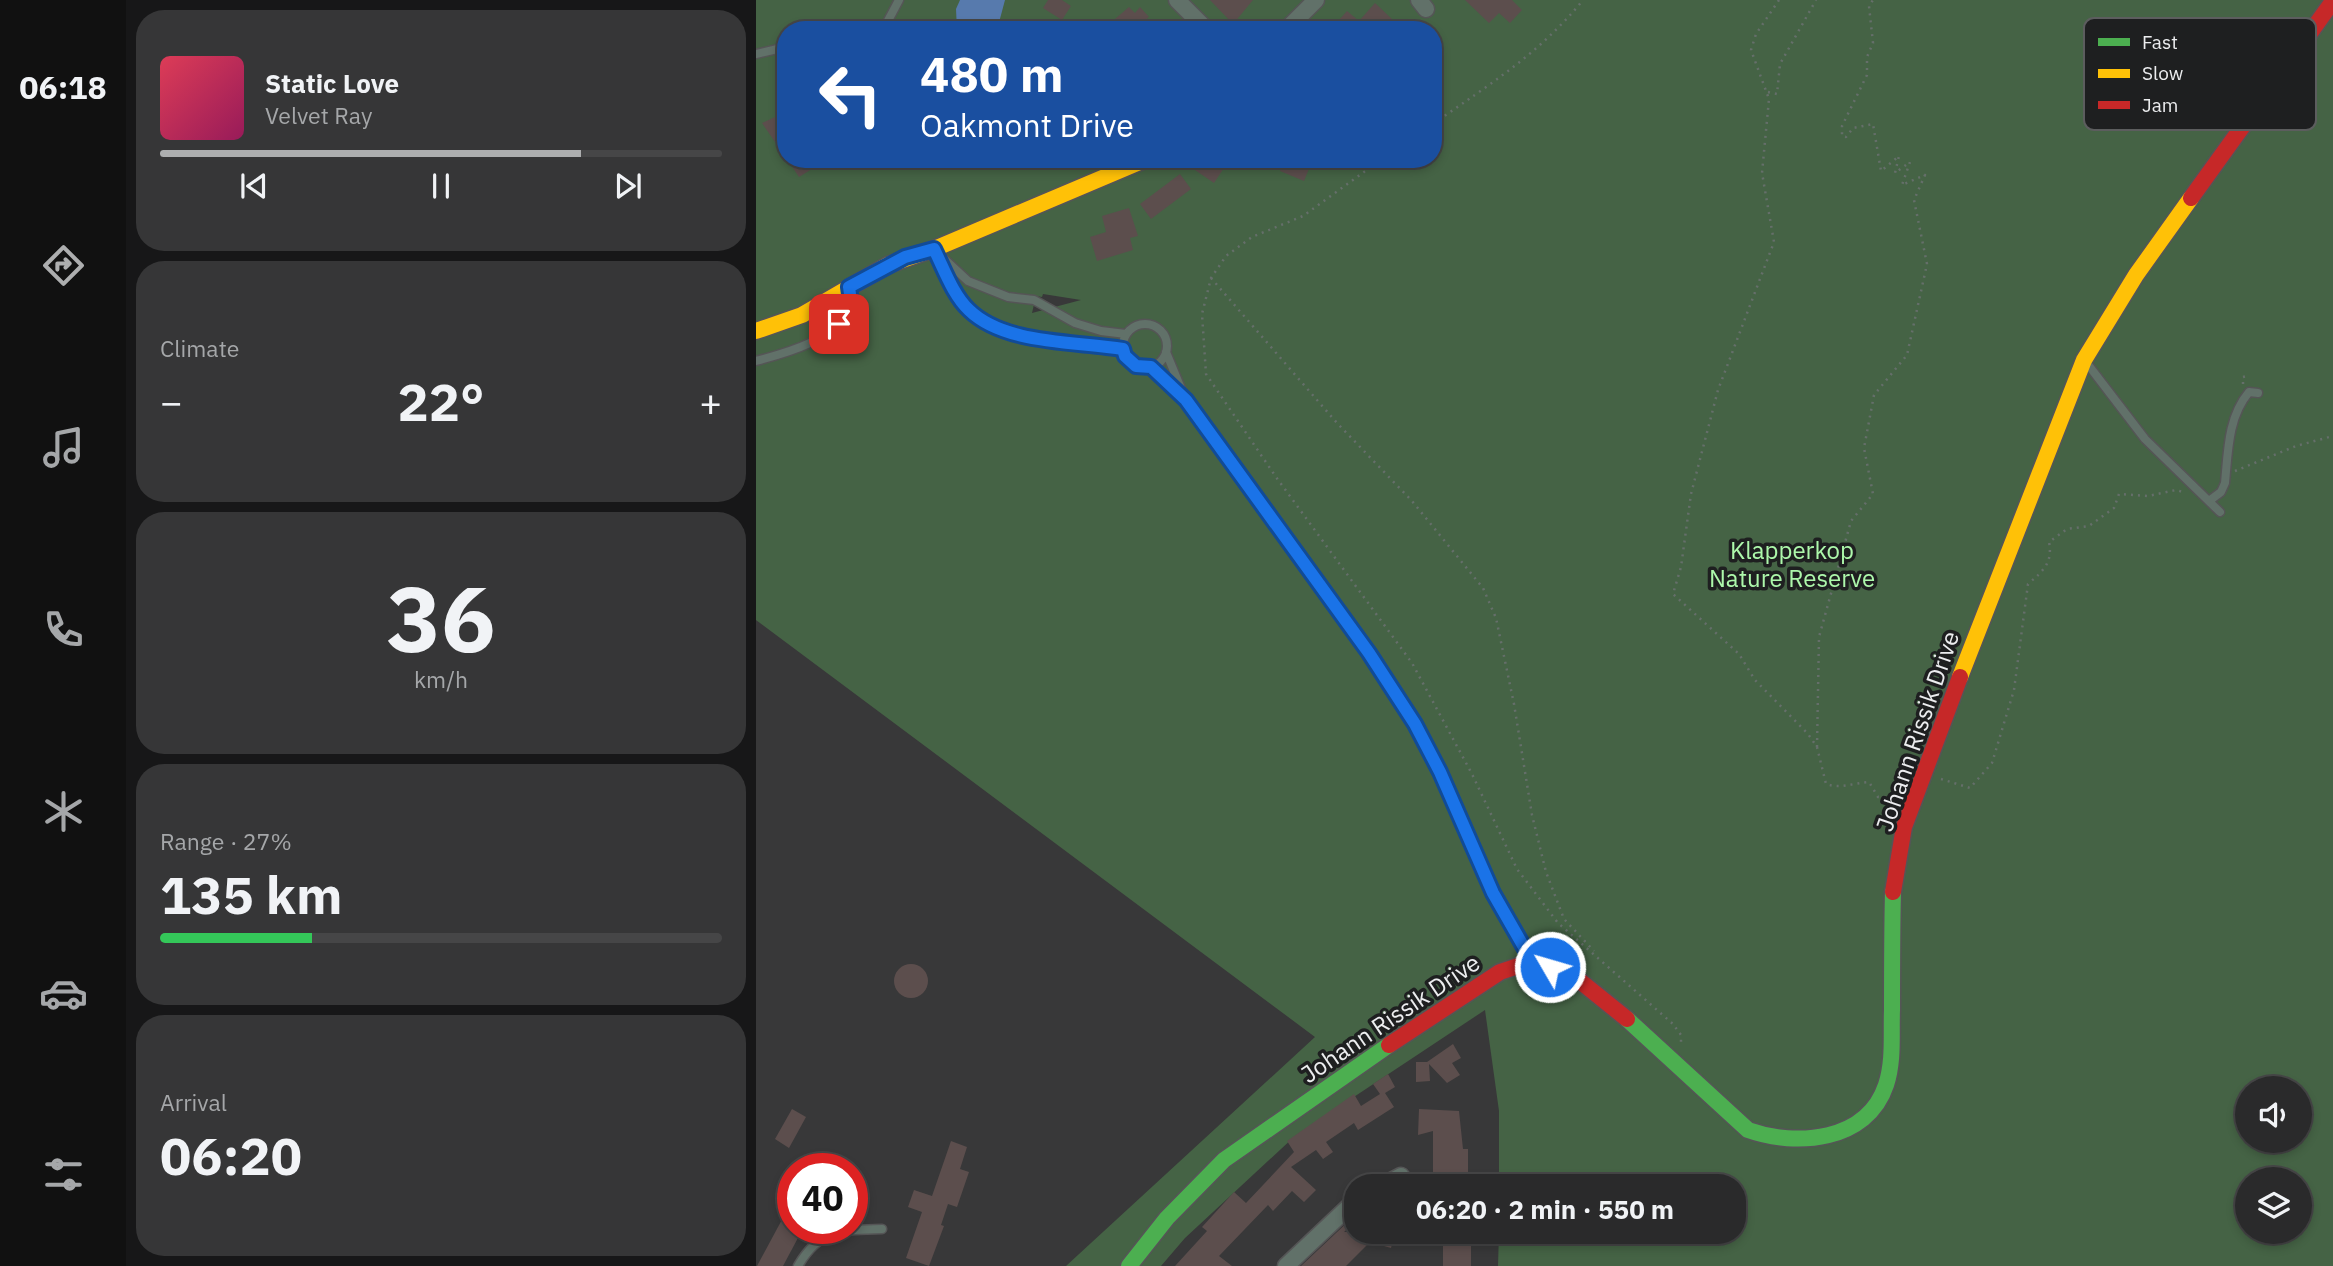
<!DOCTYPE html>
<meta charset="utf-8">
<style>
:root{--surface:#2a2a2b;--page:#363637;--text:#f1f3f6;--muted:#a5a7a9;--line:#464647;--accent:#adaeaf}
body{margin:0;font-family:"IBM Plex Sans",sans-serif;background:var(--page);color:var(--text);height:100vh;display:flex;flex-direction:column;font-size:26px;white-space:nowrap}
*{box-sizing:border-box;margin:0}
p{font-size:23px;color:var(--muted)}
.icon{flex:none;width:38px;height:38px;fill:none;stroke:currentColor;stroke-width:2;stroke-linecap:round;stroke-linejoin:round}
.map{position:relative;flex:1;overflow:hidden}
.panel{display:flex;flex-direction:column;gap:10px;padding:10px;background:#171718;width:630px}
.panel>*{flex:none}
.banner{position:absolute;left:21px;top:21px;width:665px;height:147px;border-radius:28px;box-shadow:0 4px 10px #0003,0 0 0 2px var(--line);background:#1a4fa0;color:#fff;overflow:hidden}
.fabs{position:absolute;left:1479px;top:1076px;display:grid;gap:14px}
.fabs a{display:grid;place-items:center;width:77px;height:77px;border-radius:50%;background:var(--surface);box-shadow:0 4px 10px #0003,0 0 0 2px var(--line);font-size:35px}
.speed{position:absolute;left:21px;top:1153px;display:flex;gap:14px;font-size:35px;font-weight:700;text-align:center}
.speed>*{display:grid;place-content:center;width:91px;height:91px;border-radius:50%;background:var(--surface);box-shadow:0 4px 10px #0003,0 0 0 2px var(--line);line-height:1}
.speed .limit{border:10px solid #d22;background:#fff;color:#111}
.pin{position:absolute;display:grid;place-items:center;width:60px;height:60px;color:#fff;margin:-30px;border-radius:14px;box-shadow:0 4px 10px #0006}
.me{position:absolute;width:77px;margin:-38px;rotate:308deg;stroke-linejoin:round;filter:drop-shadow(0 0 5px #0008)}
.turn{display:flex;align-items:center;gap:24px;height:147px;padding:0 28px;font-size:32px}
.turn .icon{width:91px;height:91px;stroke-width:2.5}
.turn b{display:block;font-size:49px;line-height:60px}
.big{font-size:52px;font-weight:700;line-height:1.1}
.panel .card{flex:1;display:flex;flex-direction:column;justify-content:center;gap:10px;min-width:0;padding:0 24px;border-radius:28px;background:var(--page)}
.panel .dial{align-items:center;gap:0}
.dial b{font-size:91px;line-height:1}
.song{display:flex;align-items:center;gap:21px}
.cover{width:84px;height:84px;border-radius:10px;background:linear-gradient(135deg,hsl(350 70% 55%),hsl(330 70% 35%))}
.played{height:7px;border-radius:4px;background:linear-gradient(90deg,var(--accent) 75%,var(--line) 75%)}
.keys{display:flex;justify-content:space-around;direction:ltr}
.heat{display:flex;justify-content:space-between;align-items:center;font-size:38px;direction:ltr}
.charge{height:10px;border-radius:5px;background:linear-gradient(90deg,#34c759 27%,var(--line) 0)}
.trip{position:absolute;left:588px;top:1174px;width:402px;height:70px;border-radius:28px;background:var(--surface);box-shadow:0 4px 10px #0003,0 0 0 2px var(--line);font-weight:700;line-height:70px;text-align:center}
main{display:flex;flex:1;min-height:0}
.tabs{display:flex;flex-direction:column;width:126px;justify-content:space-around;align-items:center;background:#111;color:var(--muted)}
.tabs .icon{width:49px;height:49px}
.tabs .on{color:var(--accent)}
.tabs b{font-size:32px;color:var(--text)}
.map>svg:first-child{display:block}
.green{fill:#456345;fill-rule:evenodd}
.water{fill:#577aad}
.building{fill:#5c4e4d}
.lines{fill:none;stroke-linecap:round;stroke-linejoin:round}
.lane-casing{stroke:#555556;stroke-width:11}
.street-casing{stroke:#555556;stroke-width:19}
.fast-casing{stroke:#555556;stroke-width:19}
.slow-casing{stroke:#555556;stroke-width:19}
.jam-casing{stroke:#555556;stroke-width:19}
.path{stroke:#656f6a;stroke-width:2.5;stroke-dasharray:2 5;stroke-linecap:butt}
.lane{stroke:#617169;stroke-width:8}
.street{stroke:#617169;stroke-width:16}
.fast{stroke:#4caf50;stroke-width:16}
.slow{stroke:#ffc107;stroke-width:16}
.jam{stroke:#c62828;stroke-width:16}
.route-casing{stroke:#114b97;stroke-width:18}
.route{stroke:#1a73e8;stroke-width:12}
.labels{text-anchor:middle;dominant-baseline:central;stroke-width:7;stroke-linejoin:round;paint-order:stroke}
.park-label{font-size:24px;fill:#adf8ab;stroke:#1e1f20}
.street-label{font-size:24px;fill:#ecedef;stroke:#1e1f20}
.key{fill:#1e1f20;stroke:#5c5d5e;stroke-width:2}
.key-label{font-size:19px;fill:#ecedef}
</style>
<main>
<nav class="tabs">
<b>06:18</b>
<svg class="icon on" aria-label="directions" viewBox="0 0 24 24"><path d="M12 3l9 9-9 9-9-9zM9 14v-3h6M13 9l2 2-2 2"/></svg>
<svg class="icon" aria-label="music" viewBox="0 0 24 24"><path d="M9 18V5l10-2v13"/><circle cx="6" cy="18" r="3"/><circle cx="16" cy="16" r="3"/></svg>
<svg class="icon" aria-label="phone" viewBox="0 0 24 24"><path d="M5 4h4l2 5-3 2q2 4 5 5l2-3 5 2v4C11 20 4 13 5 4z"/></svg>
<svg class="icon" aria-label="climate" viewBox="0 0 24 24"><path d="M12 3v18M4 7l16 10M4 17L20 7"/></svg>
<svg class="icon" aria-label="car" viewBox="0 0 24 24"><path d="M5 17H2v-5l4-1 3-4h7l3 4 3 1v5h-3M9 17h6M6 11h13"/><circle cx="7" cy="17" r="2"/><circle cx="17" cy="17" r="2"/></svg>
<svg class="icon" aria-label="filters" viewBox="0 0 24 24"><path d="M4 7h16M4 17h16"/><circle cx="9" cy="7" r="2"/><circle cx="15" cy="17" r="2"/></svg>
</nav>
<section class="panel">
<div class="card">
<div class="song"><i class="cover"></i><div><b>Static Love</b><p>Velvet Ray</p></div></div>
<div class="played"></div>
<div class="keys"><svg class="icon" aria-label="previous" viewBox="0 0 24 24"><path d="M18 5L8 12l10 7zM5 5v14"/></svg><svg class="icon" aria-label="pause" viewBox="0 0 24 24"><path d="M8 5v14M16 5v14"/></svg><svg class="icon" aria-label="next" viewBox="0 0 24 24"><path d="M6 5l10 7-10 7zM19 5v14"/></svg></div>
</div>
<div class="card"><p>Climate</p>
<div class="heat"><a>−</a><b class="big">22°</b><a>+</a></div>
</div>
<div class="card dial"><b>36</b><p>km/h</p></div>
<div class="card"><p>Range · 27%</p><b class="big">135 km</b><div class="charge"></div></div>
<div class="card"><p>Arrival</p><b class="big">06:20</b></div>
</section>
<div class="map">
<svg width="1577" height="1266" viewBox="0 0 1577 1266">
<rect width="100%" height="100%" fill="#383839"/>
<path class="green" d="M0 0H1577V1266H742L743 1232H978V1186H743V1111L729 1010 539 1136 429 1238 405 1266H310L559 1037 0 620ZM30 30H677V159H30ZM287 294 325 300 276 313 280 296 286 297ZM1491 1088H1544V1141H1491ZM1491 1180H1544V1232H1491Z"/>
<path class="water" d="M204 0H249L241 30H201L200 9Z"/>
<path class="building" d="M292 0H306L315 6 306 20 287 8Z
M454 0H497L477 24Z
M709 0H756L766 10 754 23 743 13 733 23Z
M619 3 637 20 628 30H574L591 11 603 21Z
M373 7 379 13 384 7 393 17 388 21 396 30H346Z
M30 112V158L6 123Z
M31 159H72L43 177Z
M442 159H474L458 183 436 168Z
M529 159H557L548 181 524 171Z
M424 174 435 189 395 219 384 204Z
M373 208 382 236 374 238 377 250 341 261 334 237 350 232 346 216Z
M138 981a17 17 0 1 1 34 0a17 17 0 1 1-34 0Z
M697 1044 705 1058 696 1063 704 1075 691 1083 673 1064 674 1081 660 1082V1062H671Z
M632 1074 639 1087 629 1093 638 1107 602 1130 598 1123 570 1142 577 1152 567 1159 560 1150 535 1167 560 1190 548 1202 536 1191 517 1211 512 1205 463 1256 476 1266H419L451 1231 446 1227 478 1192 490 1203 538 1152 531 1141 598 1094 605 1106 624 1094 617 1084Z
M36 1109 50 1117 33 1148 19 1139Z
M663 1109 703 1111 707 1149H712V1186H667L669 1173H677V1131L662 1135Z
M195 1141 211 1147 204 1169 213 1172 201 1207 192 1204 185 1225 188 1226 173 1266 150 1258 166 1212 152 1207 158 1190 176 1196Z
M29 1214 37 1219V1228H42L39 1234 43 1236 27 1266H1Z
M597 1217 600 1221 588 1232H639L635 1248 614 1242 590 1266H545Z
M687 1232H708L706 1245H715V1266H687Z"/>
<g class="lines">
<g class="lane-casing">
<path id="lane" d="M127 30 143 0
M0 54 30 47
M180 252C189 270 198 293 212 309 246 345 321 341 367 349
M183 254 212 281 252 297 278 300 319 323 345 331 370 334
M367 346a22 22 0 1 1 44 0a22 22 0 1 1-44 0Z
M410 352 429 398
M0 361C34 352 77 340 95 308L94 290
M1330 362 1389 439 1464 512
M395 367 430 400 598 630 658 724 684 772 737 893 776 960
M1453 501 1465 492 1469 483C1472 451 1472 417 1493 392L1502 393
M42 1266C64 1228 86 1230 126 1229"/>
</g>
<g class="street-casing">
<path id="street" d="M421 0 451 30
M663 0 670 9
M530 30 560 0
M626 1186 645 1176
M530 1266 600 1200"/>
</g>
<g class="fast-casing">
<path id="fast" d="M871 1019 992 1130C1040 1147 1111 1142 1130 1085 1138 1061 1135 1035 1136 1010 1136 971 1136 931 1137 892
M373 1266 411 1218 468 1160 633 1045"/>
</g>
<g class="slow-casing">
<path id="slow" d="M0 331 46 315 132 265 178 249 391 159
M1204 677 1328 360 1380 275 1435 198"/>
</g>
<g class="jam-casing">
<path id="jam" d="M1435 198 1577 1
M1137 892 1148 827 1204 677
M633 1045 744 972 768 964 794 967 819 977 871 1019"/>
</g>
<path class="path" d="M1023 0 1000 34 995 50 1013 99 1006 173 1018 242 962 390 935 494 925 567 917 594 983 654 999 680 1052 734 1061 747 1070 784C1085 789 1097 783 1113 782L1122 797H1140
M1012 92 1021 94 1024 64 1060 0
M677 124C734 84 783 54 827 0
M626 159 547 216 496 237 470 256 455 278 446 314 450 374 520 477 656 663 716 774 761 869 802 923 917 1024 925 1035V1042
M455 278 581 423 656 501 727 588 740 618 758 704 776 815 790 872 808 919 838 951
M1487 384V377L1491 376
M1479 471 1540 446 1577 436
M1061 747 1063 637 1095 521 1117 494 1108 448 1118 395 1151 355 1171 264 1158 200 1169 175 1146 185 1154 162 1139 173 1143 156 1125 171 1117 124 1097 128 1090 137 1086 136V126L1111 75V57L1117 43 1113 6 1117 0
M1185 779 1214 788 1236 763 1258 690 1272 584C1287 571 1297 563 1293 542L1311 529 1333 526 1358 508 1363 494 1392 496 1420 490 1427 492"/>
<use href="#lane" class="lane"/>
<use href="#street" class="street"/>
<use href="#fast" class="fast"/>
<use href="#slow" class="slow"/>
<use href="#jam" class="jam"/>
</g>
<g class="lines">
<g class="route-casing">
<path id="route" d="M83 324 96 308 93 287 149 257 178 249C188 269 197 295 213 310 249 345 320 341 367 349L369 356 380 366 395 367 430 400 613 653 659 724 684 772 737 893 777 963 794 967"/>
</g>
<use href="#route" class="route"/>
</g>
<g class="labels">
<g class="park-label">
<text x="1036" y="550">Klapperkop<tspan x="1036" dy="28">Nature Reserve</tspan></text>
</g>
<g class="street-label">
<text transform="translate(1161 731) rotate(-71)">Johann Rissik Drive</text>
<text transform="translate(634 1018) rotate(-34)">Johann Rissik Drive</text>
</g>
</g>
<rect x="1328" y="18" width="232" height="112" rx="10" class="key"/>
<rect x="1342" y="38" width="32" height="8" fill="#4caf50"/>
<rect x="1342" y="69" width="32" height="9" fill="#ffc107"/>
<rect x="1342" y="101" width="32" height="8" fill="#c62828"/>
<g class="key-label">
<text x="1386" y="49">Fast</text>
<text x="1386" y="80">Slow</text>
<text x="1386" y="112">Jam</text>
</g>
</svg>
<div class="fabs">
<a><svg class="icon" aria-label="sound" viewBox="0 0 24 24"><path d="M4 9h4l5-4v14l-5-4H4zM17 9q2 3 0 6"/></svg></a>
<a><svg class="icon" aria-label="layers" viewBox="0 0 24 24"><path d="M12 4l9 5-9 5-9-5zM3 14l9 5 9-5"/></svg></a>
</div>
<div class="speed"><div class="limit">40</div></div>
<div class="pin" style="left:83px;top:324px;background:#d93025"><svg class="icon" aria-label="arrive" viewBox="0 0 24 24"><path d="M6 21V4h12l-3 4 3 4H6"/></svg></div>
<svg class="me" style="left:794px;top:967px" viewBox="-20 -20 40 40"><circle r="17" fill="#1a73e8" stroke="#fff" stroke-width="3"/><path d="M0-11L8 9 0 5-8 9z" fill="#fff"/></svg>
<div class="trip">06:20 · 2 min · 550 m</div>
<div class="banner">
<div class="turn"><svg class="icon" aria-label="left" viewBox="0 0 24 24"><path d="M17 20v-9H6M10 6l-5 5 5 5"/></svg><div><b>480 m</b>Oakmont Drive</div></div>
</div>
</div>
</main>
